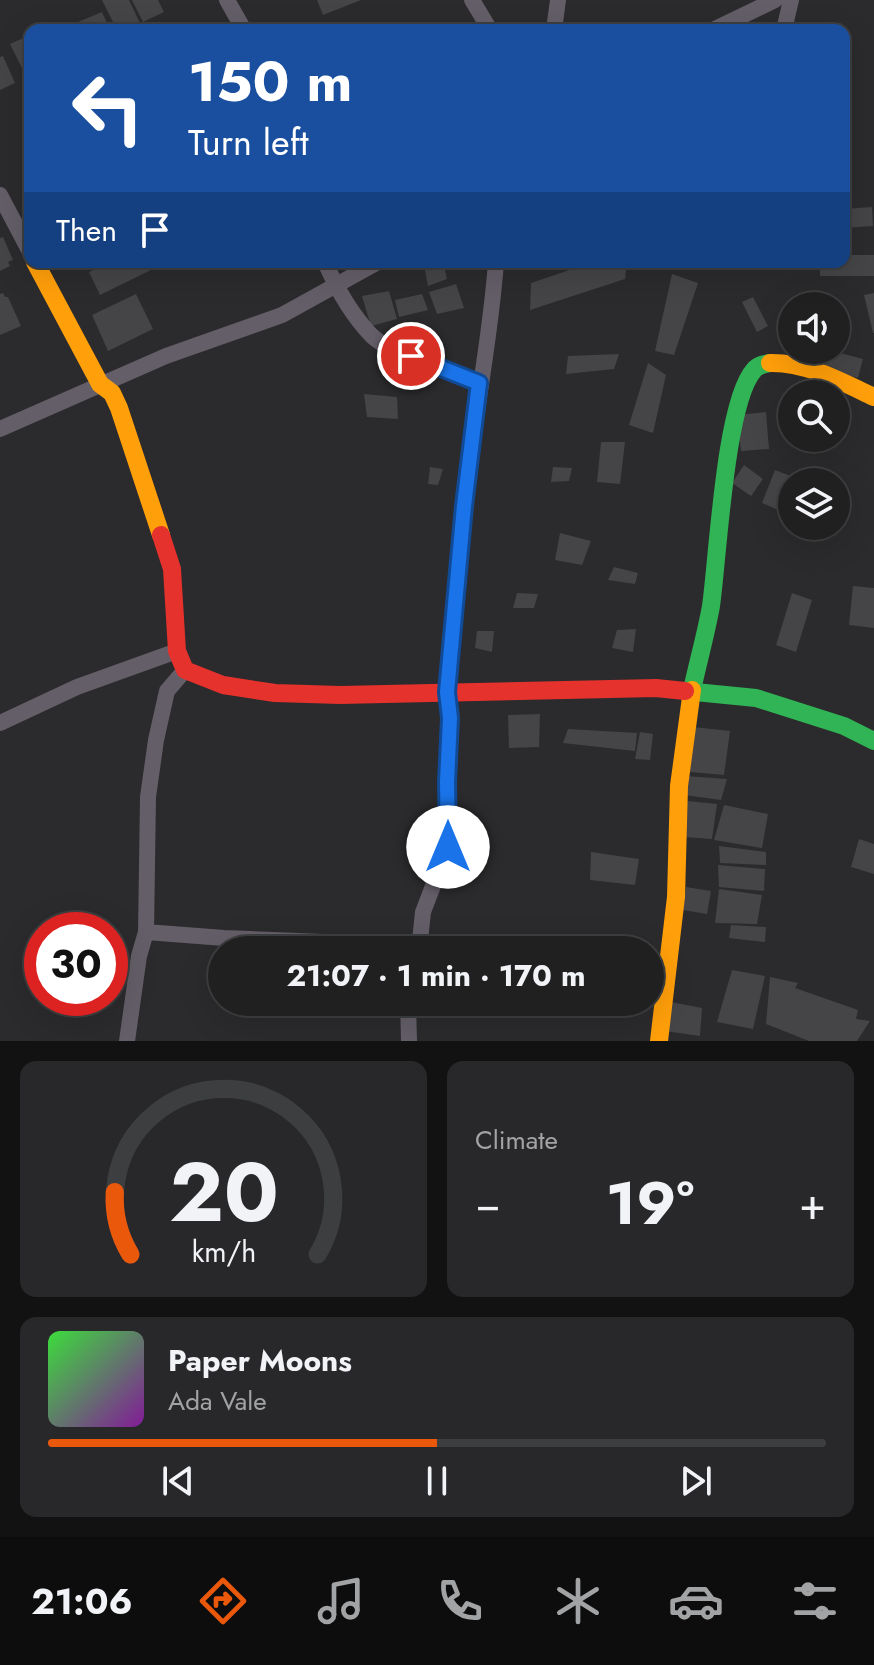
<!DOCTYPE html>
<meta charset="utf-8">
<style>
:root{--surface:#202021;--page:#28282a;--text:#f1f3f6;--muted:#a2a3a5;--line:#3d3e3f;--accent:#ea580c}
body{margin:0;font-family:Jost,sans-serif;background:var(--page);color:var(--text);height:100vh;display:flex;flex-direction:column;font-size:30px;white-space:nowrap}
*{box-sizing:border-box;margin:0}
p{font-size:26px;color:var(--muted)}
.icon{flex:none;width:44px;height:44px;fill:none;stroke:currentColor;stroke-width:2;stroke-linecap:round;stroke-linejoin:round}
.map{position:relative;height:1041px;overflow:hidden}
.details{display:flex;flex-direction:column;gap:20px;padding:20px;background:#121212;flex:1}
.details>*{flex:none}
.guide{position:absolute;left:24px;top:24px;width:826px;height:244px;border-radius:16px;box-shadow:0 8px 32px #0002,0 0 0 2px var(--line);background:#1a4fa0;color:#fff;overflow:hidden}
.fabs{position:absolute;left:778px;top:292px;display:grid;gap:16px}
.fabs a{display:grid;place-items:center;width:72px;height:72px;border-radius:50%;background:var(--surface);box-shadow:0 8px 32px #0002,0 0 0 2px var(--line);font-size:40px}
.speed{position:absolute;left:24px;top:912px;display:flex;gap:16px;font-size:40px;font-weight:700;text-align:center}
.speed>*{display:grid;place-content:center;width:104px;height:104px;border-radius:50%;background:var(--surface);box-shadow:0 8px 32px #0002,0 0 0 2px var(--line);line-height:1}
.speed .limit{border:12px solid #d22;background:#fff;color:#111}
.pin{position:absolute;display:grid;place-items:center;width:68px;height:68px;color:#fff;margin:-34px;border:4px solid #fff;border-radius:50%;box-shadow:0 2px 8px #0007}
.me{position:absolute;width:88px;margin:-44px;rotate:0deg;stroke-linejoin:round;filter:drop-shadow(0 0 6px #0008)}
.turn{display:flex;align-items:center;gap:28px;height:168px;padding:0 32px;font-size:36px}
.turn .icon{width:104px;height:104px;stroke-width:2.5}
.turn b{display:block;font-size:56px;line-height:68px}
.then{display:flex;align-items:center;height:76px;padding:0 32px;background:#0003;gap:16px;font-size:30px}
.big{font-size:60px;font-weight:700;line-height:1.1}
.details .widget{flex:1;display:flex;flex-direction:column;justify-content:center;gap:12px;min-width:0;padding:0 28px;border-radius:16px;background:var(--page)}
.details .dial{align-items:center;gap:0}
.dial svg{height:208px;overflow:visible;fill:none;stroke:var(--line);stroke-width:7;stroke-linecap:round;text-anchor:middle}
.dial text{fill:var(--text);stroke:none}
.song{display:flex;align-items:center;gap:24px}
.cover{width:96px;height:96px;border-radius:12px;background:linear-gradient(135deg,hsl(120 70% 55%),hsl(290 70% 35%))}
.played{height:8px;border-radius:4px;background:linear-gradient(90deg,var(--accent) 50%,var(--line) 50%)}
.keys{display:flex;justify-content:space-around;direction:ltr}
.heat{display:flex;justify-content:space-between;align-items:center;font-size:44px;direction:ltr}
.details .tiles{flex:1;display:grid;gap:20px;grid-template-columns:1fr 1fr}
.widget:last-child{grid-column:span 2}
.trip{position:absolute;left:208px;top:936px;width:456px;height:80px;border-radius:40px;background:var(--surface);box-shadow:0 8px 32px #0002,0 0 0 2px var(--line);font-weight:700;line-height:80px;text-align:center}
.menu{display:flex;height:128px;justify-content:space-around;align-items:center;background:#0d0d0d;color:var(--muted)}
.menu .icon{width:56px;height:56px}
.menu .on{color:var(--accent)}
.menu b{font-size:36px;color:var(--text)}
.map>svg:first-child{display:block}
.building{fill:#454446}
.lines{fill:none;stroke-linecap:round;stroke-linejoin:round}
.street{stroke:#645e68;stroke-width:16}
.fast{stroke:#30b455;stroke-width:18}
.slow{stroke:#ff9f0a;stroke-width:18}
.jam{stroke:#e5322d;stroke-width:18}
.route-casing{stroke:#114b97;stroke-width:20}
.route{stroke:#1a73e8;stroke-width:14}
</style>
<div class="map">
<svg width="874" height="1041" viewBox="0 0 874 1041">
<rect width="100%" height="100%" fill="#2b2a2c"/>
<path class="building" d="M102 0H129L140 23 125 30H117Z
M132 0H158L164 12 143 22Z
M317 0H361L323 15Z
M102 12 110 30H59Z
M30 35V64L22 68 10 44Z
M3 56 15 83 0 90V57Z
M872 207 873 226 844 228V209Z
M3 237 13 260 8 262 10 266 0 271V238Z
M844 255H874V276H820V262H844Z
M110 262H153L155 268 100 295 89 272Z
M431 262H443L447 279 428 286 424 265Z
M593 262H627L625 279 530 310 531 283Z
M672 274 698 283 674 355 655 351Z
M456 284 464 308 437 314 429 292Z
M389 291 397 319 371 326 362 296Z
M3 293 5 297H8L21 326 0 335V294Z
M874 293V333H873L864 295Z
M136 294 153 329 108 351 92 315Z
M422 294 428 310 399 317 395 300Z
M753 297 768 326 757 332 742 302Z
M829 350 863 359 858 378 824 369Z
M619 354 614 369 566 374 568 356Z
M648 363 666 375 653 433 629 425Z
M364 394 397 397 398 419 367 417Z
M766 412 769 449 741 451 737 415Z
M601 442H625L620 484 597 482Z
M744 465 763 479 751 496 732 483Z
M430 467 443 469 438 485 428 484Z
M553 467 572 468 569 481 551 482Z
M775 470 806 482H792V516L762 503Z
M560 533 591 541 582 565 555 560Z
M614 567 638 573 635 584 608 580Z
M853 586 874 588V628L849 625Z
M517 593 538 594 534 608H513Z
M792 593 812 600 796 652 776 645Z
M636 629 633 652 612 648 617 630Z
M477 631H494L492 652 475 648Z
M540 714 539 747 509 748 508 715Z
M693 727 730 731 724 775 690 772Z
M568 729 637 733 635 751 563 743Z
M640 732 653 734 650 760 635 759Z
M686 776 727 779 721 800 684 795Z
M687 801 717 804 712 839 684 837Z
M724 805 768 814 762 848 714 840Z
M859 839 874 844V874L851 867Z
M719 846 766 852V865L720 863Z
M591 852 639 859 635 885 590 880Z
M718 865 765 869 764 891 719 887Z
M686 887 711 891 707 914 683 910Z
M719 889 762 895 757 924 715 923Z
M731 925 766 927 765 942 729 938Z
M732 970 765 976 753 1029 717 1022Z
M770 977 798 983 795 988 858 1010 856 1019 870 1021 857 1041H809L766 1024Z
M671 1002 702 1008 700 1036 665 1031Z"/>
<g class="lines">
<path class="street" d="M227 0 244 30
M472 0 490 30
M554 30 558 0
M713 30 775 0
M784 30 791 0
M0 195 30 252
M325 262C336 287 352 315 371 335 391 355 452 372 479 383
M0 429 166 356 282 315 378 262
M0 723 77 687 177 651
M146 932 224 938 520 950
M419 950 423 912 448 847 447 782 450 718 447 692C455 620 459 546 468 474 477 403 491 333 496 262
M650 966 667 968
M408 1002 409 1041
M127 1041 139 956 146 932 148 797 156 740 167 691 185 670"/>
<path class="fast" d="M692 690C698 662 706 634 711 606 718 557 725 402 754 370 758 365 764 364 770 363
M685 691 756 698 844 726 874 741"/>
<path class="slow" d="M35 262 100 384 112 393 119 408 161 535
M770 363C806 362 842 382 874 397
M659 1041 676 897 679 786 692 690"/>
<path class="jam" d="M161 535 172 569 177 651 185 670 223 685 275 693 340 695 656 688 685 691"/>
</g>
<g class="lines">
<g class="route-casing">
<path id="route" d="M411 356 479 383 464 506 447 692 450 718 447 782 448 847"/>
</g>
<use href="#route" class="route"/>
</g>
</svg>
<div class="fabs">
<a><svg class="icon" aria-label="sound" viewBox="0 0 24 24"><path d="M4 9h4l5-4v14l-5-4H4zM17 9q2 3 0 6"/></svg></a>
<a><svg class="icon" aria-label="search" viewBox="0 0 24 24"><circle cx="10" cy="10" r="6"/><path d="M15 15l6 6"/></svg></a>
<a><svg class="icon" aria-label="layers" viewBox="0 0 24 24"><path d="M12 4l9 5-9 5-9-5zM3 14l9 5 9-5"/></svg></a>
</div>
<div class="speed"><div class="limit">30</div></div>
<div class="pin" style="left:411px;top:356px;background:#d93025"><svg class="icon" aria-label="arrive" viewBox="0 0 24 24"><path d="M6 21V4h12l-3 4 3 4H6"/></svg></div>
<svg class="me" style="left:448px;top:847px" viewBox="-20 -20 40 40"><circle r="19" fill="#fff"/><path d="M0-13L10 11 0 6-10 11z" fill="#1a73e8"/></svg>
<div class="trip">21:07 · 1 min · 170 m</div>
<div class="guide">
<div class="turn"><svg class="icon" aria-label="left" viewBox="0 0 24 24"><path d="M17 20v-9H6M10 6l-5 5 5 5"/></svg><div><b>150 m</b>Turn left</div></div>
<div class="then">Then<svg class="icon" aria-label="arrive" viewBox="0 0 24 24"><path d="M6 21V4h12l-3 4 3 4H6"/></svg></div>
</div>
</div>
<section class="details">
<div class="tiles">
<div class="widget dial"><svg viewBox="0 0 100 80">
<path d="M14 69A42 42 0 1 1 86 69"/>
<path d="M14 69A42 42 0 0 1 8 45" stroke="#ea580c"/>
<text x="50" y="56" font-size="32" font-weight="700">20</text>
<text x="50" y="72" font-size="11">km/h</text>
</svg></div>
<div class="widget"><p>Climate</p>
<div class="heat"><a>−</a><b class="big">19°</b><a>+</a></div>
</div>
<div class="widget">
<div class="song"><i class="cover"></i><div><b>Paper Moons</b><p>Ada Vale</p></div></div>
<div class="played"></div>
<div class="keys"><svg class="icon" aria-label="previous" viewBox="0 0 24 24"><path d="M18 5L8 12l10 7zM5 5v14"/></svg><svg class="icon" aria-label="pause" viewBox="0 0 24 24"><path d="M8 5v14M16 5v14"/></svg><svg class="icon" aria-label="next" viewBox="0 0 24 24"><path d="M6 5l10 7-10 7zM19 5v14"/></svg></div>
</div>
</div>
</section>
<nav class="menu">
<b>21:06</b>
<svg class="icon on" aria-label="directions" viewBox="0 0 24 24"><path d="M12 3l9 9-9 9-9-9zM9 14v-3h6M13 9l2 2-2 2"/></svg>
<svg class="icon" aria-label="music" viewBox="0 0 24 24"><path d="M9 18V5l10-2v13"/><circle cx="6" cy="18" r="3"/><circle cx="16" cy="16" r="3"/></svg>
<svg class="icon" aria-label="phone" viewBox="0 0 24 24"><path d="M5 4h4l2 5-3 2q2 4 5 5l2-3 5 2v4C11 20 4 13 5 4z"/></svg>
<svg class="icon" aria-label="climate" viewBox="0 0 24 24"><path d="M12 3v18M4 7l16 10M4 17L20 7"/></svg>
<svg class="icon" aria-label="car" viewBox="0 0 24 24"><path d="M5 17H2v-5l4-1 3-4h7l3 4 3 1v5h-3M9 17h6M6 11h13"/><circle cx="7" cy="17" r="2"/><circle cx="17" cy="17" r="2"/></svg>
<svg class="icon" aria-label="filters" viewBox="0 0 24 24"><path d="M4 7h16M4 17h16"/><circle cx="9" cy="7" r="2"/><circle cx="15" cy="17" r="2"/></svg>
</nav>
